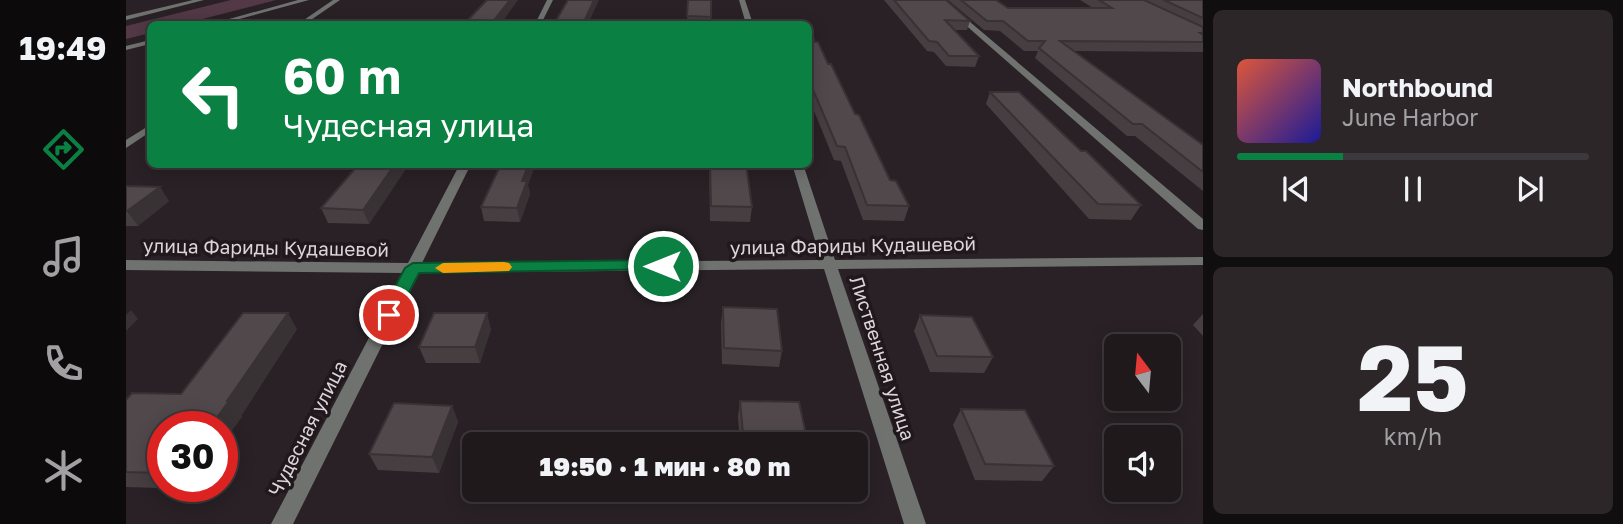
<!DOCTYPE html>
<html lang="ru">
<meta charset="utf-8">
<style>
:root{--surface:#1f191c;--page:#2c2629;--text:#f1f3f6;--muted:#a1a0a3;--line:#3c383b;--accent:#0b8043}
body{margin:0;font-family:"Golos Text",sans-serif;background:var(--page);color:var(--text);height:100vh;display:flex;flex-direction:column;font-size:26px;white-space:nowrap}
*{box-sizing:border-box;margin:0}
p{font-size:23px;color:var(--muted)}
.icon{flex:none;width:38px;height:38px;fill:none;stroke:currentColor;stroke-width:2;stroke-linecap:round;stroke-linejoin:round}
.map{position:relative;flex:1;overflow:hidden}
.details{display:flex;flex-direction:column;gap:10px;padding:10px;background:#110e0f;width:420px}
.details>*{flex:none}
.banner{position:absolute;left:21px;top:21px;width:665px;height:147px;border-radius:10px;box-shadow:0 4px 18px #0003,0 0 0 2px var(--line);background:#0b8043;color:#fff;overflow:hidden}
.needle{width:46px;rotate:344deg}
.controls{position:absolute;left:978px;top:334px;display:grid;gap:14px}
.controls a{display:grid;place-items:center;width:77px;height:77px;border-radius:10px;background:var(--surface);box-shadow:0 4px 18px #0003,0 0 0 2px var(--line);font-size:35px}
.speed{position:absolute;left:21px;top:411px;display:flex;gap:14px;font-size:35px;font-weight:700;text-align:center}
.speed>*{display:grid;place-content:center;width:91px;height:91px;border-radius:50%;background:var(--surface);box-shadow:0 4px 18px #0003,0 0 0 2px var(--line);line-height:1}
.speed .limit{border:10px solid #d22;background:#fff;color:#111}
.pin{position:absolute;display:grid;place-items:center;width:60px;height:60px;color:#fff;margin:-30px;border:4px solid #fff;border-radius:50%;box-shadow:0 2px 7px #0007}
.me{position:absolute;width:77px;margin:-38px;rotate:270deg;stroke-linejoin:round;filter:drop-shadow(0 0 5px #0008)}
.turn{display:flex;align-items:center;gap:24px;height:147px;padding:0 21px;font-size:32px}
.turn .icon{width:91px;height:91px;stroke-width:2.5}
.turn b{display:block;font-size:49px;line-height:60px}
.details .tile{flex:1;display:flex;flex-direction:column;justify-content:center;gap:10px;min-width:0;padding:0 24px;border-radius:10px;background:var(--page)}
.details .dial{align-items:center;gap:0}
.dial b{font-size:91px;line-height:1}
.song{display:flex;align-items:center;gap:21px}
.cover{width:84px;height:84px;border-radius:10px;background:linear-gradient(135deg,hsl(10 70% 55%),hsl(240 70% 35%))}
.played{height:7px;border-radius:4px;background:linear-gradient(90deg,var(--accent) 30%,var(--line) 30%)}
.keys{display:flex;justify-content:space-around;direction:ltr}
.trip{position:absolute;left:336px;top:432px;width:406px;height:70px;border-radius:10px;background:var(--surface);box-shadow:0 4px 18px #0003,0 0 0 2px var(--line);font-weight:800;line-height:70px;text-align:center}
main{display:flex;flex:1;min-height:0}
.tab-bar{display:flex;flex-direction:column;width:126px;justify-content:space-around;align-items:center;background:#0c0a0b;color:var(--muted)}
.tab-bar .icon{width:49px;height:49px}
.tab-bar .active{color:var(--accent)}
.tab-bar b{font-size:32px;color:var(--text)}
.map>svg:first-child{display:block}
.green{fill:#533846}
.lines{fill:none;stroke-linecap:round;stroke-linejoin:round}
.minor{fill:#6f726f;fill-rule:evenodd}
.wall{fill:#463e41}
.shaded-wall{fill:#393235}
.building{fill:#51484c;stroke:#393235;stroke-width:2}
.route{fill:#0b8043;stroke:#07532c;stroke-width:2}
.slow{fill:#f59e0b}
.labels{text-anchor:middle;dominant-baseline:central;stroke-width:7;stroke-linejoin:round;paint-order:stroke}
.street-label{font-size:19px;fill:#dbd5d8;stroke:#20181c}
</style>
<main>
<nav class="tab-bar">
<b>19:49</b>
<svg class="icon active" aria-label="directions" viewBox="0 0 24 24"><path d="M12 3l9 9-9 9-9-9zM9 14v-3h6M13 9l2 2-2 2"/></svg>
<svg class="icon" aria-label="music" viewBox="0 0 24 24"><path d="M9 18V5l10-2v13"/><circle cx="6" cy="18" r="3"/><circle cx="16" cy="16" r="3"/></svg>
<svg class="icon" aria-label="phone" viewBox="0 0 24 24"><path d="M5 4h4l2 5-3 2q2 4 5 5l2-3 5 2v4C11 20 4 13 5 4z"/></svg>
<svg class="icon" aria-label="climate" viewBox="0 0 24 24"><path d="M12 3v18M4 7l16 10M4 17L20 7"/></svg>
</nav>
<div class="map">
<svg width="1077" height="524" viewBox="0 0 1077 524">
<rect width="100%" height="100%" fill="#292125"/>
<path class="green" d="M105 0H150L57 24H24V33L0 39V26Z"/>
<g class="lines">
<path class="minor" d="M67 0H78L0 20V16Z
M172 0H183L95 24H85Z
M207 0H214L179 24H172Z
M421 0H427L415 24H409Z
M613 0H619L627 24H620Z
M811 0H818L1077 219V230L1072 229Z
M24 40V44L0 50V46Z
M24 125V132L0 148V140Z
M334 164H345L296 263 695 260 666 164H677L709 260 1077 257V265L712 269 800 524H778L698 269 292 273 167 524H145L277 273 0 270V260L282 263Z"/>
</g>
<path class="wall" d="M562 0H585V22L595 24H561Z
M758 0H820L844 21 841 30H828L853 56 849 67 820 66 808 52 801 51Z
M822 0H870L882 8H967L954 0H1077V52L948 51 1077 145V191L1009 136H1001L909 58 912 51H898L874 31 858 30Z
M659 21 682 22 689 42H692L702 64H705L729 114 733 115 764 180 770 181 783 206 778 221 737 220 715 161 708 160 682 96V24H658Z
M864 92 955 151 1015 205 1005 220 963 219 860 104Z
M233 164H283L243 224 202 223 195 208Z
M583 164H620L626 207 624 222 584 221Z
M402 185 404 194 394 222 358 221 355 207Z
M0 186 43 201 12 226H0Z
M597 307 656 351 653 367 596 364 595 323Z
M1077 314V336L1067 325Z
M794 315 867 357 858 373 804 372 788 331Z
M171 329 115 416 116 417 37 427V486H67L65 489 0 487V400L55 394Z
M365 329 354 363H300L293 347Z
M614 401 682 444H614L612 417Z
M326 406 332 422 313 473 252 470 243 454Z
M835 409 928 466 916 481 849 480 827 425Z"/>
<path class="shaded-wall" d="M384 0H392L375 24H365Z
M468 0H473L462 24H457Z
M269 164H283L243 224 237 210Z
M403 164H410L402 185 404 194 394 222 391 208 396 181Z
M34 187 43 201 12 226 1 211Z
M5 310 12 319 0 331V315Z
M162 313 171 329 115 416 116 417 96 445V427H84Z
M361 313 365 329 354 363 349 347Z
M326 406 332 422 313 473 306 457Z"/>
<path class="building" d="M361 0H384L365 24H338Z
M442 0H468L457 24H428Z
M562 0H585V17L561 16Z
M768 0H820L844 21 819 20 853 56H823L811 42 803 41Z
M835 0H870L882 8H986L973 0H1018L1077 27V33H1074L1077 35V42L934 41 1077 145V172L1016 124H1007L913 48 919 41H902L877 21H861Z
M1038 0H1077V18Z
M659 21 682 22 689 42H692L702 64H705L729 114 733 115 764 180 770 181 783 206 741 205 719 147 711 146 682 78V24H660Z
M570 22H595V24H570Z
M864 92H893L955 151H960L1015 205 972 204Z
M233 164H269L237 210 195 208Z
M375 164H403L396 181H401L391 208 355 207Z
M584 164H620L626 207 585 206Z
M0 186 34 187 1 211H0Z
M597 307 651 309 656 351 598 348Z
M117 313H162L101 401H103L84 427H37V473L0 472V400L6 393 55 394Z
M308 313H361L349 347H293Z
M794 315 846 317 867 357 811 356Z
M614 401 673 402 682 444H618Z
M268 403 326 406 306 457 243 454Z
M835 409 899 410 928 466 859 464Z"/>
<path class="route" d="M537 260 543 262 545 266 543 269 293 273 269 319H257L254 315 279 268 287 263Z"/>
<path class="slow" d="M378 262 383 263 386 267 383 271 317 273 309 268 317 263Z"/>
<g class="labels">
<g class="street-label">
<text transform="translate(727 245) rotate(-1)">улица Фариды Кудашевой</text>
<text transform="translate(140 247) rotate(1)">улица Фариды Кудашевой</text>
<text transform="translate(757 358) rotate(72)">Лиственная улица</text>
<text transform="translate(181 428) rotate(-63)">Чудесная улица</text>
</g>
</g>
</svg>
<div class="controls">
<a><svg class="needle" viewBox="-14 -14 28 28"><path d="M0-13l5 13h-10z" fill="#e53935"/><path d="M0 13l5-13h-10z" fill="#a1a0a3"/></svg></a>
<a><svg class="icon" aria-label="sound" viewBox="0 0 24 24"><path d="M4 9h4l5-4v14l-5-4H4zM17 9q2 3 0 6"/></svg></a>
</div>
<div class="speed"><div class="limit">30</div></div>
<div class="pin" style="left:263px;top:315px;background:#d93025"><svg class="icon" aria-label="arrive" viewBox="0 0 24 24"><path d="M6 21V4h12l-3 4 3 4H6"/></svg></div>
<svg class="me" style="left:537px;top:266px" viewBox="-20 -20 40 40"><circle r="17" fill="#0b8043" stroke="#fff" stroke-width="3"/><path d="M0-11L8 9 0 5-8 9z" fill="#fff"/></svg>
<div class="trip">19:50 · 1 мин · 80 m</div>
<div class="banner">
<div class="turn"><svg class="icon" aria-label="left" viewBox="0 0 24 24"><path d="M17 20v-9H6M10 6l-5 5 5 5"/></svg><div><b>60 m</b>Чудесная улица</div></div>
</div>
</div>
<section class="details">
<div class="tile">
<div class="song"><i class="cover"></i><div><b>Northbound</b><p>June Harbor</p></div></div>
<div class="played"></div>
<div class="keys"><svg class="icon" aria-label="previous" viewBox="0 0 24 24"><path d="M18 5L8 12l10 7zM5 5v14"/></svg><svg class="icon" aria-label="pause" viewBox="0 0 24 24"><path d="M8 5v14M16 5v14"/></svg><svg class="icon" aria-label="next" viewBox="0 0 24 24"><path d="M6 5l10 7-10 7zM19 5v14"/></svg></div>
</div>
<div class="tile dial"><b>25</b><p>km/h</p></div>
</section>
</main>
